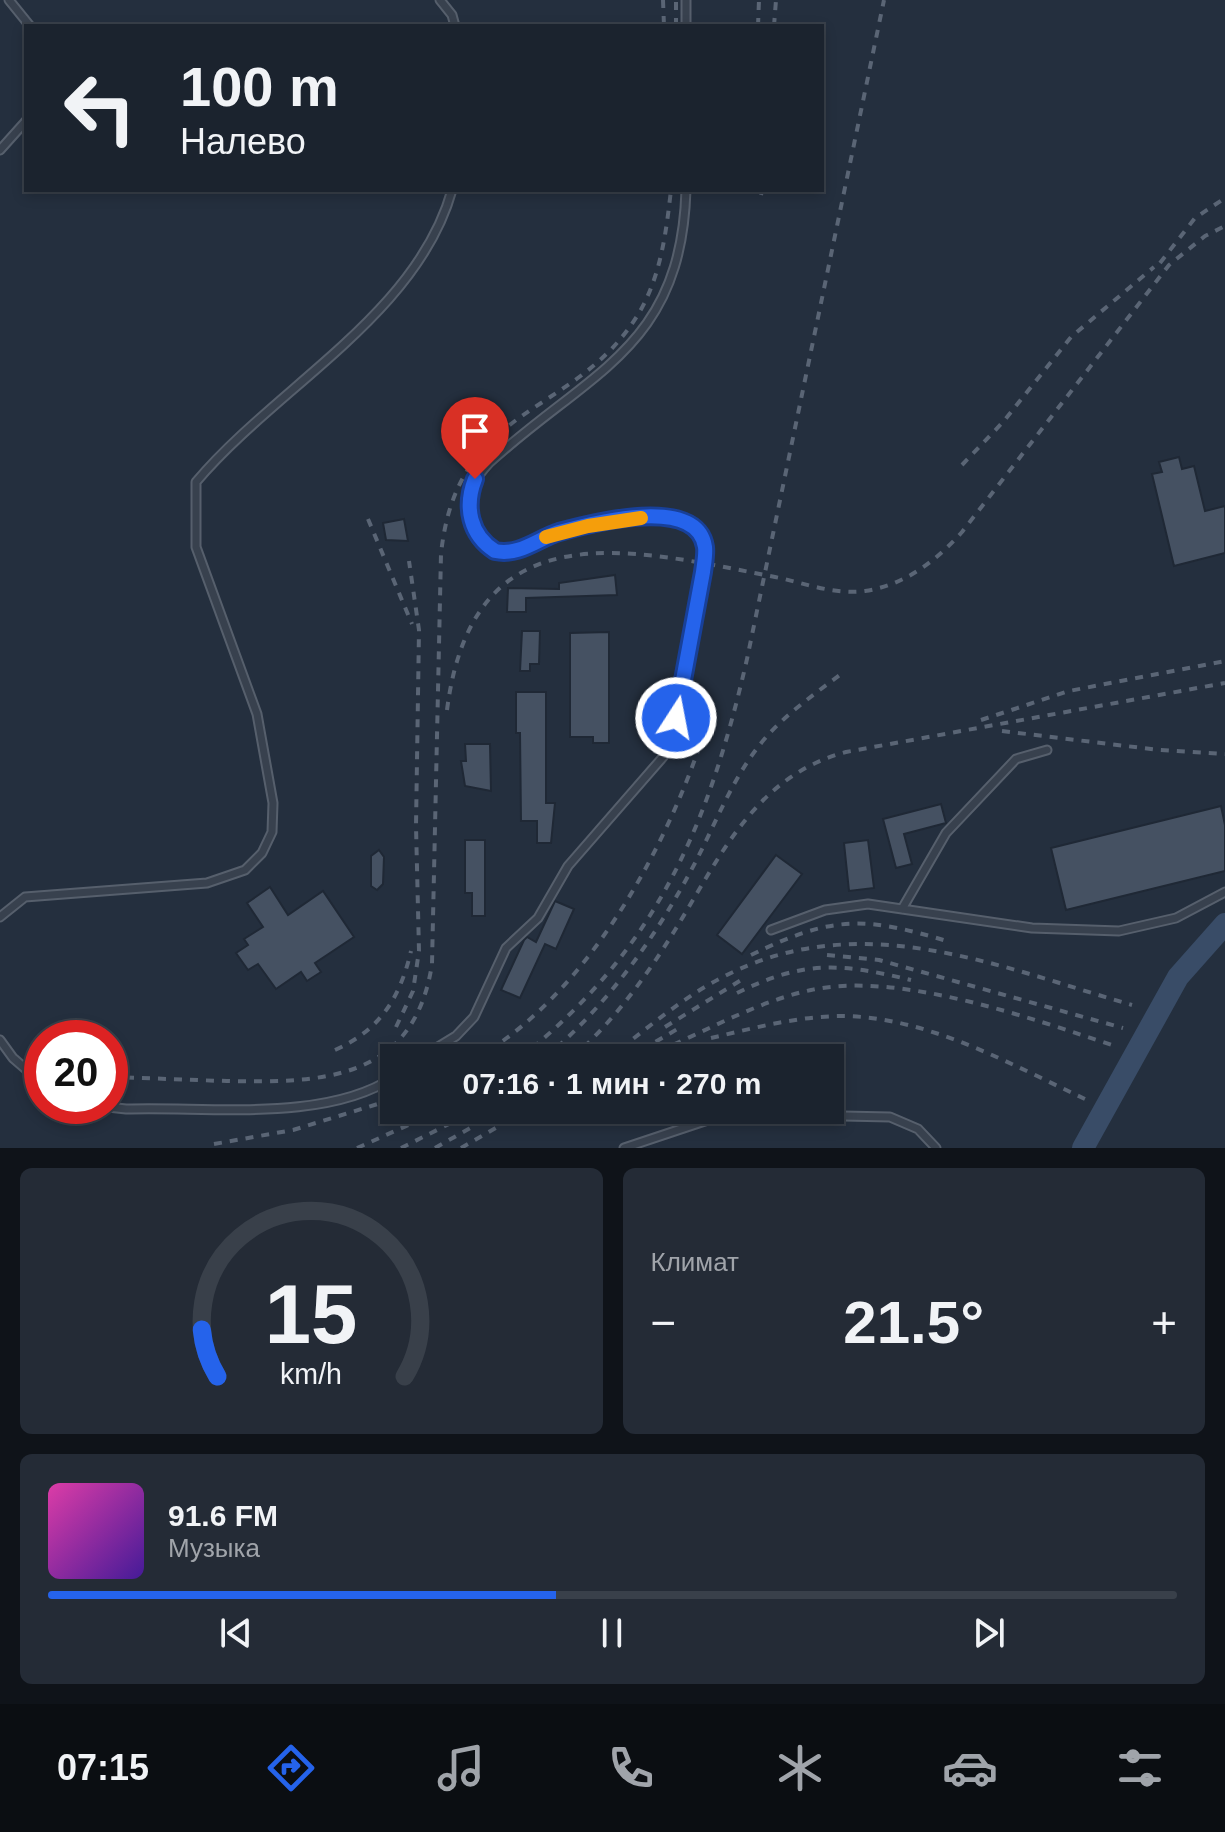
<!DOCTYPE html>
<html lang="ru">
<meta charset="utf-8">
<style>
:root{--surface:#1b232e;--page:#242b36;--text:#f1f3f6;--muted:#a0a4aa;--line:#39404a;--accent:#2563eb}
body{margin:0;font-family:Arial,sans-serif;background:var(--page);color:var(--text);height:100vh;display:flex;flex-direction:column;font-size:30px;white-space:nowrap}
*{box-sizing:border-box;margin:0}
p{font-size:26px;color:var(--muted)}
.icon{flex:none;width:44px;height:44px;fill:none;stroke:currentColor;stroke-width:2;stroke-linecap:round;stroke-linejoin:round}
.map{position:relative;height:1148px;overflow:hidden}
.drawer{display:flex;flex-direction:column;gap:20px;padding:20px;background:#0f1319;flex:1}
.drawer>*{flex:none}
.hud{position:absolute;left:24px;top:24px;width:800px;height:168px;border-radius:0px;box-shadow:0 4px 12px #0003,0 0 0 2px var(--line);background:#1b232e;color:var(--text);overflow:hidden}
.speed{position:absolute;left:24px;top:1020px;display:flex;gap:16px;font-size:40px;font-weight:700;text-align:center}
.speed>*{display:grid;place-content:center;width:104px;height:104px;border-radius:50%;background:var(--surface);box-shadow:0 4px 12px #0003,0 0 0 2px var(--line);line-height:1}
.speed .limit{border:12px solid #d22;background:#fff;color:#111}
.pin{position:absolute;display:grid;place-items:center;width:68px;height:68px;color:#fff;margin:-82px -34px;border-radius:50% 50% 50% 0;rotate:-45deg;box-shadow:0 0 8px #0007}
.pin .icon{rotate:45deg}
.me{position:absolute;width:88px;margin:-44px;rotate:11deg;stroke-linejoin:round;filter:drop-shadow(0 0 6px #0008)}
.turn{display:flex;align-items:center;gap:28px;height:168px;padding:0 24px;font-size:36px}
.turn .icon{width:104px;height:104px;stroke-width:2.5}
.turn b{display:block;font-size:56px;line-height:68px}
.big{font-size:60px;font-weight:800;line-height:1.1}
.drawer .card{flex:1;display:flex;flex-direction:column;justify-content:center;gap:12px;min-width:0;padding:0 28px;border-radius:12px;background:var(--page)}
.drawer .dial{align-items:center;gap:0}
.dial svg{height:208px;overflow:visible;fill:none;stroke:var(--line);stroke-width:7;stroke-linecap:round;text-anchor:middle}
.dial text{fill:var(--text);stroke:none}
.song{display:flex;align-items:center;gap:24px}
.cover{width:96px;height:96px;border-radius:12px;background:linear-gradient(135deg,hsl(320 70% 55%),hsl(260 70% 35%))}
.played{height:8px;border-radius:4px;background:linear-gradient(90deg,var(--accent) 45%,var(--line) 45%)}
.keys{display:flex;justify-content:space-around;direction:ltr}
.heat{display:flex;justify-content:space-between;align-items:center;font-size:44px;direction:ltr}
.drawer .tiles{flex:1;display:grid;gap:20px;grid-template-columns:1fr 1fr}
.card:last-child{grid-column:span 2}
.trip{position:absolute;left:380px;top:1044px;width:464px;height:80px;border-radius:0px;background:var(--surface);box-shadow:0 4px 12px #0003,0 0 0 2px var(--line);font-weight:800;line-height:80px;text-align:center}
.tabs{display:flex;height:128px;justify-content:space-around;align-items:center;background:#0b0e12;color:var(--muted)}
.tabs .icon{width:56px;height:56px}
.tabs .current{color:var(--accent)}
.tabs b{font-size:36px;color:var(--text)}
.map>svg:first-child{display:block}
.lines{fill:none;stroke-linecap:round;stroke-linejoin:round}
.river{stroke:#394c67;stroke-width:22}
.building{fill:#455162;stroke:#1f2835;stroke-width:2}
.lane-casing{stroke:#565f6c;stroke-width:11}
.lane{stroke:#38414e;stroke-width:7}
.rail{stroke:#5a6575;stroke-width:4;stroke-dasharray:8 8;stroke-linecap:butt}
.route-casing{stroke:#184099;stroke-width:20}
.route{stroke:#2563eb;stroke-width:14}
.slow{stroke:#f59e0b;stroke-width:14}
</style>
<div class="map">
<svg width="1225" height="1148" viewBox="0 0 1225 1148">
<rect width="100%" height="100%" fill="#242f3e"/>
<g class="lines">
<path class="river" d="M1083 1148 1178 977 1225 924"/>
</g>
<path class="building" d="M1179 457 1182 469 1194 466 1205 511 1225 506V553L1174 566 1152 474 1162 472 1159 462Z
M404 519 408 541 386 540 383 523Z
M615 575 617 595 526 598V612H507L508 588 559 589V583Z
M522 631H540L539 664H530V671H520Z
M609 632V743H593V737H570V633Z
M516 692H546V803H555L551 843H537V821H521L520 733H516Z
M465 744H490L491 791 465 786 461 761H466Z
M941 804 946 823 904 834 912 864 896 868 883 819Z
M1221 806 1225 825V871L1066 910 1051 848Z
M465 840H485V916H472V893H465Z
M868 840 874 888 849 891 844 843Z
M379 850 384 857 383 884 377 890 371 886V856Z
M776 855 802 874 742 954 717 935Z
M270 887 288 915 323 891 354 937 315 963 321 972 307 981 301 972 276 989 258 964 248 970 236 953 248 945 244 939 263 927 247 903Z
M555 901 574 909 556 949 545 944 520 998 501 990 524 940 527 937 536 942Z"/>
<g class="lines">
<g class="lane-casing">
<path id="lane" d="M9 0 30 26
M440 0 452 15 455 26
M686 26V0
M0 150 26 121
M902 909 946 833 1016 759 1047 750
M0 917 25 897 207 883 245 870 262 853 272 832 273 803 257 714 196 547V482C276 387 417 315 452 190
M771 930 825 910 868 904 1032 928 1119 931 1176 918 1225 892
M0 1040 13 1058 42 1083
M420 1058 456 1036 474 1017 506 948 538 918 568 866 663 757 676 718 703 572C709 506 663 514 615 522 595 525 574 528 554 534 538 540 521 555 503 553 484 550 472 529 469 512 466 492 476 477 489 463 591 370 681 348 686 190
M99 1106 126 1109C207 1106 325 1123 394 1077
M624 1148 717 1117 752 1114 890 1117 918 1129 936 1148"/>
</g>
<use href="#lane" class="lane"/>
<path class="rail" d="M663 0 664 26
M676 26V0
M758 26 759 0
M774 26 776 0
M740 192V190
M761 195 762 190
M1160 263 1195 218 1225 198
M962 465 1003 422 1071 337 1154 267
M368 519 412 624
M447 710C473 508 627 548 775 577 805 583 833 595 865 591 905 585 936 561 962 532L1169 265 1205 236 1225 226
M981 720 1069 691 1225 661
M1002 731 1159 750 1225 754
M751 955C833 915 865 916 950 942
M827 955 879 960 1123 1028
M737 993C804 960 840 963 911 980
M396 1027 413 991 419 951 416 826 419 630 409 561
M665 1027 746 977
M711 1038C754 1028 798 1016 843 1016 928 1017 1010 1064 1085 1099
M335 1050C380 1030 400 998 411 951
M659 1051C708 1030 759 1001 811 990 899 971 1030 1018 1115 1046
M476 1058C586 996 666 850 704 733
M520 1058C657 949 709 825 747 659L884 0
M545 1058C605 1007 651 944 688 876 712 833 728 786 758 747 780 718 812 696 841 674
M572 1058C613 1022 646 977 675 930 720 857 755 776 846 752L1225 683
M608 1058C646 1030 681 998 723 977 859 906 997 966 1132 1005
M628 1058 679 1028
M110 1077C149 1078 188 1080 227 1081 322 1083 414 1081 432 964L441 554C457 401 575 419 639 313 661 275 666 233 671 190
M214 1144 293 1130 394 1099
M357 1148 442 1110
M401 1148 477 1110
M435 1148 502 1110
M461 1148 527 1110"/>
</g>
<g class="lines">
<g class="route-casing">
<path id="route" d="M475 479C464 507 470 535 495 551 520 556 537 539 559 532 592 523 697 495 705 547 706 554 704 564 703 572L676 718"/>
</g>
<use href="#route" class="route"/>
<path class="slow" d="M546 537 588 526 641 518"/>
</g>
</svg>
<div class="speed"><div class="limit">20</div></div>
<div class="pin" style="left:475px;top:479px;background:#d93025"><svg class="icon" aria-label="arrive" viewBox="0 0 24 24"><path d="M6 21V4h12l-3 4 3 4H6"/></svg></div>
<svg class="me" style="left:676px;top:718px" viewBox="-20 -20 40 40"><circle r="17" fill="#2563eb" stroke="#fff" stroke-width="3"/><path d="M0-11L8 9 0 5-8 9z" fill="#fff"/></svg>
<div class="trip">07:16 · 1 мин · 270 m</div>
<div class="hud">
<div class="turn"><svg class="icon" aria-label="left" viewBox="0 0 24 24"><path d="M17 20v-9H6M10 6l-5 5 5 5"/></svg><div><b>100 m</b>Налево</div></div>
</div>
</div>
<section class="drawer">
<div class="tiles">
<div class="card dial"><svg viewBox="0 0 100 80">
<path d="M14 69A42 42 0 1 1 86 69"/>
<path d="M14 69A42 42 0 0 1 8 51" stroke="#2563eb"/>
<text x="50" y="56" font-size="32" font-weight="700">15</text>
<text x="50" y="72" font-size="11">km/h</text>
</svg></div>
<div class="card"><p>Климат</p>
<div class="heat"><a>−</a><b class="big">21.5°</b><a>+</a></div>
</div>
<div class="card">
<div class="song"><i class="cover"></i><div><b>91.6 FM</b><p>Музыка</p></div></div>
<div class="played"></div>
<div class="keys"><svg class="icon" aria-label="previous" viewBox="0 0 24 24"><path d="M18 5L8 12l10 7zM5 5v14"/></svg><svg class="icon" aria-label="pause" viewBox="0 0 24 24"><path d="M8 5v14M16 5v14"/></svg><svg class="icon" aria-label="next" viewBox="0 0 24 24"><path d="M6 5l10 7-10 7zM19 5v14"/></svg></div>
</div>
</div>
</section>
<nav class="tabs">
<b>07:15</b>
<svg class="icon current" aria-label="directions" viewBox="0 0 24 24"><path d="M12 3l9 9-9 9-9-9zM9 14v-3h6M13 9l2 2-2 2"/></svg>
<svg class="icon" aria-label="music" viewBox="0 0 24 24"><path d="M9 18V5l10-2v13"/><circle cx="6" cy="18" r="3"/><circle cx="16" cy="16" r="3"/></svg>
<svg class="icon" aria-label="phone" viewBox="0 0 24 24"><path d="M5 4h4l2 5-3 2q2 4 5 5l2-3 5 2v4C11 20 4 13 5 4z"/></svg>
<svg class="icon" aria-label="climate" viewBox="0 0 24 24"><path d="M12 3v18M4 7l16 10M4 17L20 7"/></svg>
<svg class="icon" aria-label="car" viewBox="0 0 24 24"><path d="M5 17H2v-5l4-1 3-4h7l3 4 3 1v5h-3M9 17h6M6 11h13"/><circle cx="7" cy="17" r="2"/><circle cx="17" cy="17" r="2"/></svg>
<svg class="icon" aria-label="filters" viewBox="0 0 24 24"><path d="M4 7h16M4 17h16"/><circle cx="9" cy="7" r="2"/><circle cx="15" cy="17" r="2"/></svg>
</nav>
